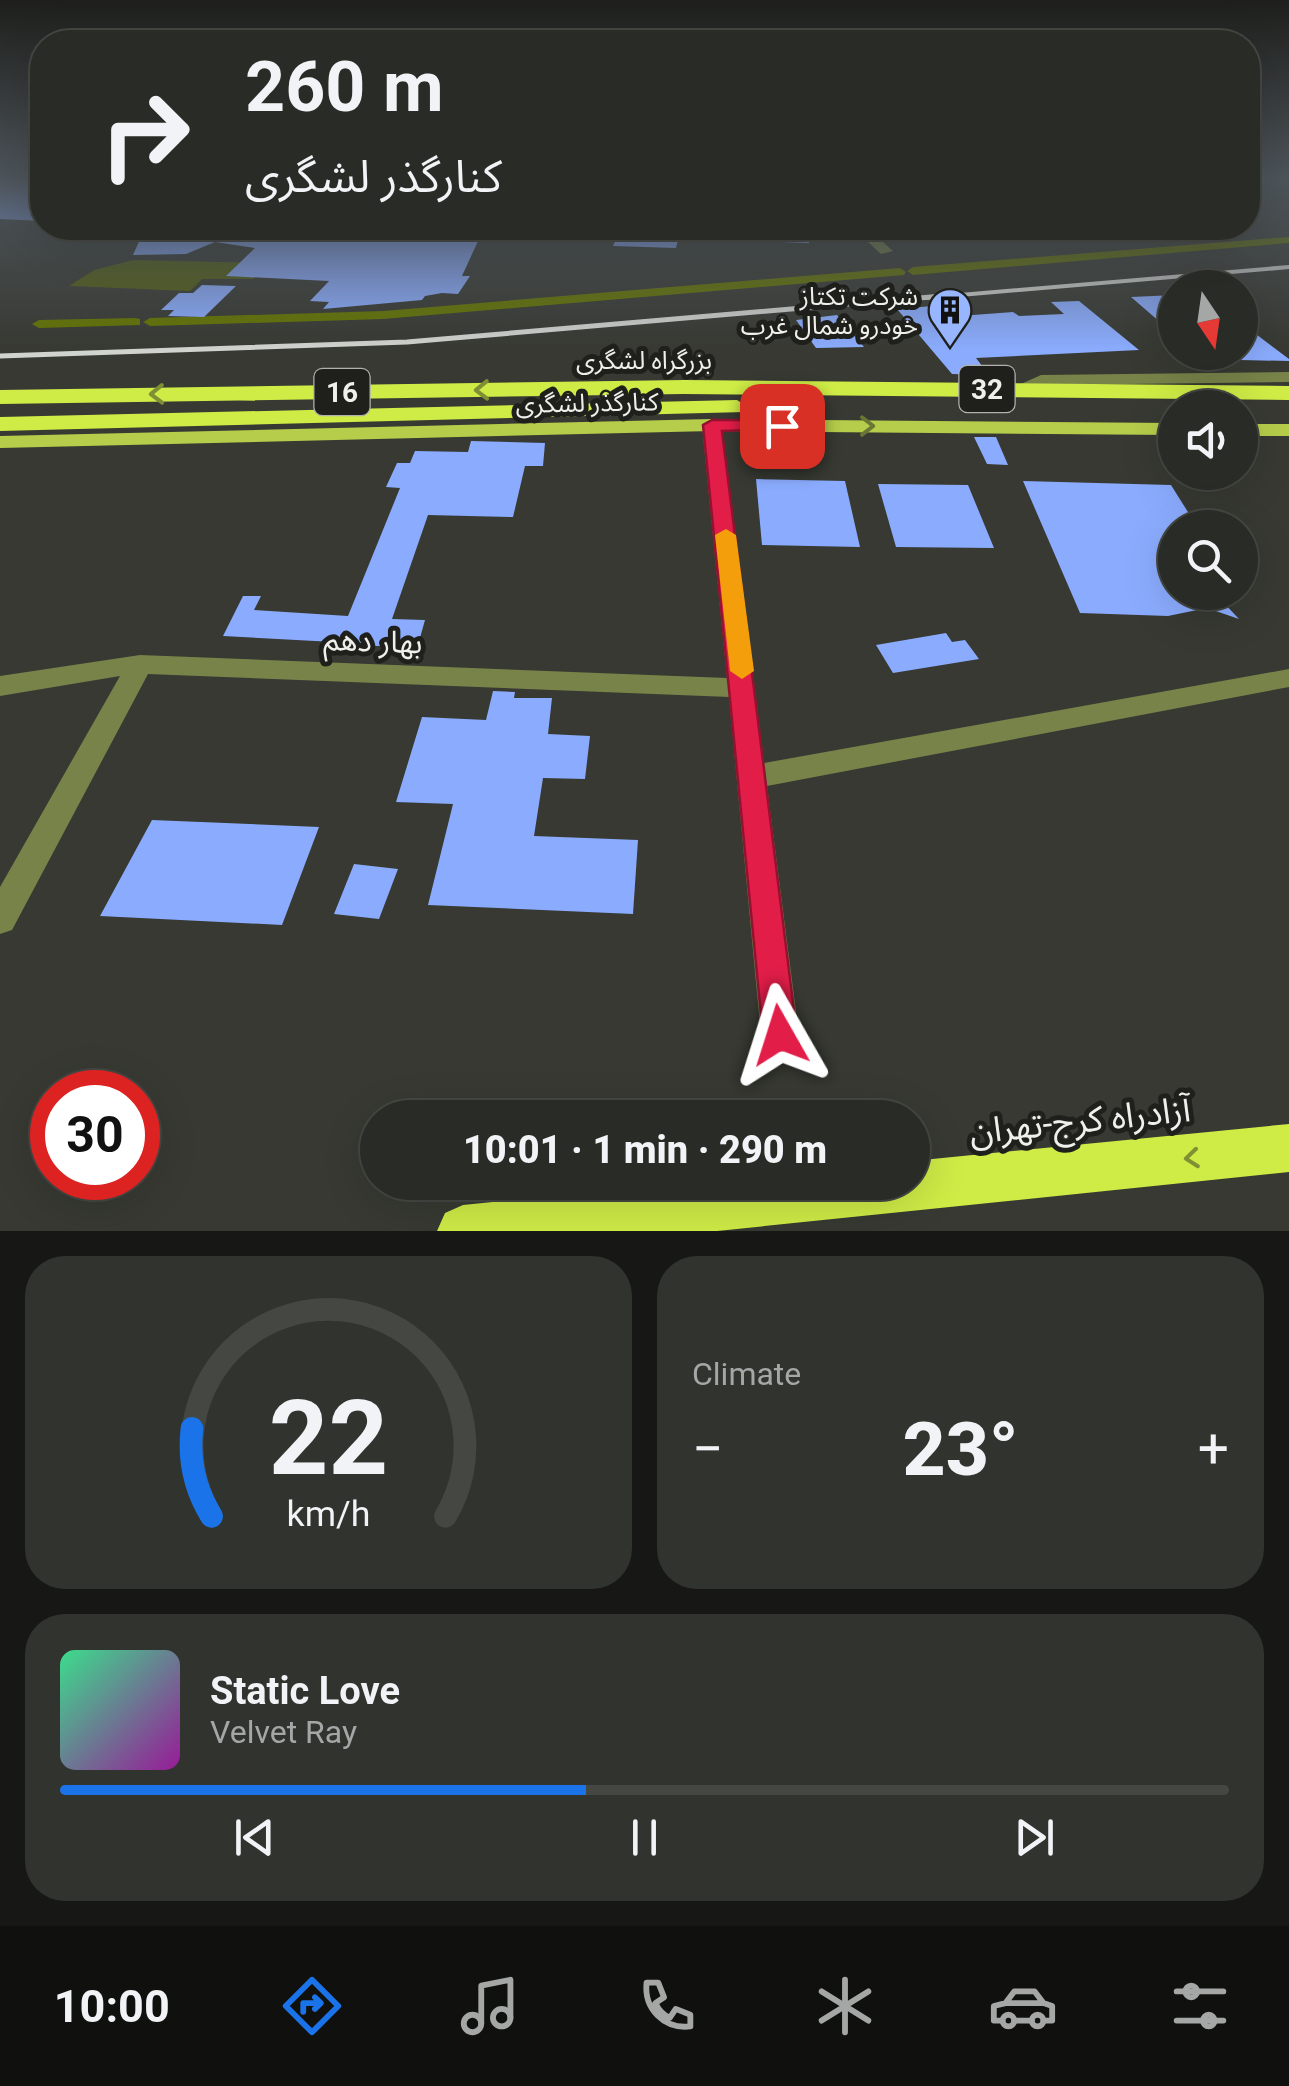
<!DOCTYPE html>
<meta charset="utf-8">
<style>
:root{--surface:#292b26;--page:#31332e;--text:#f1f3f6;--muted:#a5a7a7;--line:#454743;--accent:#1a73e8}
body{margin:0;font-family:Roboto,"Noto Sans Arabic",sans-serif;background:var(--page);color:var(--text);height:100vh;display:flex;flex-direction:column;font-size:38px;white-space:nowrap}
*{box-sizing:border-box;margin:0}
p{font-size:32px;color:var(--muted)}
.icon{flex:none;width:55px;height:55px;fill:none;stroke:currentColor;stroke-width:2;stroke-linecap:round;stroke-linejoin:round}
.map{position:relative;height:1231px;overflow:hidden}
.details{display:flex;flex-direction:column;gap:25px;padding:25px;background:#171815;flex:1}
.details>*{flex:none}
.guide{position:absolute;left:30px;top:30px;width:1230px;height:210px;border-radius:40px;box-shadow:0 10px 40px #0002,0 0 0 2px var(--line);background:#292b26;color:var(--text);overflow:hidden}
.needle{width:65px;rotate:167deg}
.controls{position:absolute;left:1158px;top:270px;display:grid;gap:20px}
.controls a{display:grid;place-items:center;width:100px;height:100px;border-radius:50%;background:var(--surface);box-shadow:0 10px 40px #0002,0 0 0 2px var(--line);font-size:50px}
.speed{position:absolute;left:30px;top:1070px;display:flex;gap:20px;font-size:50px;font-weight:700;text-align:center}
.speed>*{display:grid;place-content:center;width:130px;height:130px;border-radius:50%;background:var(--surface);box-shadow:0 10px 40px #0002,0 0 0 2px var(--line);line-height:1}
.speed .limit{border:15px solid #d22;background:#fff;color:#111}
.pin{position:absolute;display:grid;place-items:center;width:85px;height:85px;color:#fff;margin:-42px;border-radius:20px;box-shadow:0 5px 15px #0006}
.me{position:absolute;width:110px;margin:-55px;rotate:354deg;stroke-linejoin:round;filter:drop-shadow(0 0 8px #0008)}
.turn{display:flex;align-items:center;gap:35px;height:210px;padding:0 50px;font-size:45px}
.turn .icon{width:130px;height:130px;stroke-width:2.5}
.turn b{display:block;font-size:70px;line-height:85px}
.big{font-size:75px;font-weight:800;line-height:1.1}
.details .card{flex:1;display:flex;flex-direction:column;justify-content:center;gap:15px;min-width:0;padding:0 35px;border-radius:40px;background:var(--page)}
.details .dial{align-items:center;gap:0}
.dial svg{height:260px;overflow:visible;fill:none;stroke:var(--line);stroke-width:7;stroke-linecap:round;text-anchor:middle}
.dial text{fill:var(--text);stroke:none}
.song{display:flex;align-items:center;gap:30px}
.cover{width:120px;height:120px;border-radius:15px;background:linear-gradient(135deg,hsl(150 70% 55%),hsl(300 70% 35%))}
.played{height:10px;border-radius:5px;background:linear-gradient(90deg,var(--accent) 45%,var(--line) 45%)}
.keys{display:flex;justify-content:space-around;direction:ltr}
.heat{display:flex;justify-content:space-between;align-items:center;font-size:55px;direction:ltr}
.details .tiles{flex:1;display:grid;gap:25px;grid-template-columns:1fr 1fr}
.card:last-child{grid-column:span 2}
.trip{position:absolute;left:360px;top:1100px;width:570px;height:100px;border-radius:50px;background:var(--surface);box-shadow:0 10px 40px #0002,0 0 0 2px var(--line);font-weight:800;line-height:100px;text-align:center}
.menu{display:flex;height:160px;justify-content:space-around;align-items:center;background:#10110f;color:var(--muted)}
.menu .icon{width:70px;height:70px}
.menu .active{color:var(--accent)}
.menu b{font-size:45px;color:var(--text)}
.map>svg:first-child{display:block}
.green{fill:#515e12}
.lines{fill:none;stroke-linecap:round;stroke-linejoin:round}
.canal{fill:#647400;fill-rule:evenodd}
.building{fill:#8bacfe}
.minor{fill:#778349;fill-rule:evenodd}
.major{fill:#b5cd4a;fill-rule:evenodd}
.highway{fill:#ceeb46;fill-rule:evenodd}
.rail-far1{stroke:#d1d3ce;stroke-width:4}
.rail{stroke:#d1d3ce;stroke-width:5}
.oneway{stroke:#7f8f33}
.oneway2{stroke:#6a7633}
.route{fill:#e11d48;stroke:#92132f;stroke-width:2.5}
.slow{fill:#f59e0b}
.labels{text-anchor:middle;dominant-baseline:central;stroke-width:10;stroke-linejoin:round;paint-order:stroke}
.far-poi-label{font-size:25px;fill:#eff0ec;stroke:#1f1f1c;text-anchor:end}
.far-street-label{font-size:25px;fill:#eff0ec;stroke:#1f1f1c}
.shield{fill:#1f1f1c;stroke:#b1b1ae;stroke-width:2.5}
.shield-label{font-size:28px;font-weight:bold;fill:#eff0ec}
.street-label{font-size:30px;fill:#eff0ec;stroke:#1f1f1c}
.near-street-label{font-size:35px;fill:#eff0ec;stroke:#1f1f1c}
</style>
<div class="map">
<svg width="1289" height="1231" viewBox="0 0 1289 1231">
<rect width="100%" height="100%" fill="#373932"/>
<path class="green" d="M133 260 268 263 253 279H202L190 291 69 286 94 270Z"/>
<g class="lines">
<path class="canal" d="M1289 237V243L913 275 907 271 913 267Z
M900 268 906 272 904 275 383 319 150 326 143 322 150 318 383 311Z
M135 318 140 319V325L39 328 32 324 39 320Z"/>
</g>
<path class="building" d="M0 179 42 181V221L0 219Z
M145 228 293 229 484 228 462 276H470L458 294 442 293 425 296 422 300 323 309 329 302 310 301 329 281 226 276 255 248 215 242 186 254 133 255Z
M621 228H681L676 248 613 246Z
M754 228H808L809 243 753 241Z
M202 285 236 286 204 317 168 316 174 310H161L179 293H193Z
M1175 295V335L1131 297Z
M1079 301 1139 350 976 358 989 375 952 374 897 309 933 306 946 317 1013 312 1019 316 1064 314 1051 302Z
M837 315 864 347 816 348 796 320Z
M1240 322 1289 359V361L1240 360Z
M974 437H996L1008 465 987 464Z
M471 441 545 443 543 466H525L513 517 428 515 392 619 425 620 418 645 332 647 334 642 223 636 243 596H261L254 610 348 616 400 488 386 487 397 463H410L415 451 468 452Z
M756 479 845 481 860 547 762 545Z
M1023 481 1171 485 1198 528H1175V592H1244L1223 602 1239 619 1207 608 1168 616 1080 613Z
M878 484 968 485 994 548 896 547Z
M946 633 952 642 965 640 979 659 893 673 876 645Z
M493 691 515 692 514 698H552L548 734 590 736 585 779 543 778 534 836 638 840 633 914 428 905 453 804 396 802 422 717 486 720Z
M152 820 319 827 282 925 100 916Z
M354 864 398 869 379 919 334 914Z"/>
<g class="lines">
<path class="minor" d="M853 228H867L893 251 881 254Z
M1289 372V382L1044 385 1019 394 1010 389 1041 375Z
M712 419 722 425 764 763 1289 669V687L767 786 799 1035 793 1048 780 1053 767 1048 761 1035 729 697 148 674 12 930 0 934V887L120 676 0 696V676L140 655 727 678 702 425Z"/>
<path class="major" d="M712 419 1175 423V435L712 431 0 448V436Z
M1240 424H1289V436H1240Z"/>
<path class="highway" d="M684 380 1289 386V400L684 394 0 404V390Z
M737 400 748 407 745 412 0 431V417Z
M1289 1124V1172L717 1231H437L445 1213 463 1205 691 1182H912V1161Z"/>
<path class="rail-far1" d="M925 298 1289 267"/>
<path class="rail" d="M0 356 407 342 954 295"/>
</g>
<defs><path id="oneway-chevron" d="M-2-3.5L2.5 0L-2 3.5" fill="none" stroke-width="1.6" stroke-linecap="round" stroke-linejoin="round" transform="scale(2.5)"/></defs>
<g class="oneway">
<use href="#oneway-chevron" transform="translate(482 390) rotate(179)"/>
<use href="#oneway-chevron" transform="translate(157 394) rotate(179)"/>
<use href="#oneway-chevron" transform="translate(1192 1158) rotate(174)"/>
</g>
<use class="oneway2" href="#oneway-chevron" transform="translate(867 426)"/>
<linearGradient id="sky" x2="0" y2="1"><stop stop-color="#1e1f1c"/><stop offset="0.51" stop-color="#4d545a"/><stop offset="1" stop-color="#4d545a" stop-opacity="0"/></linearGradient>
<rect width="1289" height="351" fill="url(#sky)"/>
<path class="route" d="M782 420 788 422V429L722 431 797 1035 792 1047 780 1051 768 1047 763 1035 703 425 712 420Z"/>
<path class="slow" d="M726 529 736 535 754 671 742 679 730 671 715 535Z"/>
<defs>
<g id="building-pin" transform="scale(2.25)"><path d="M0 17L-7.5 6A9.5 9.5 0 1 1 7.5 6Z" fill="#98b6fd" stroke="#1f1f1c"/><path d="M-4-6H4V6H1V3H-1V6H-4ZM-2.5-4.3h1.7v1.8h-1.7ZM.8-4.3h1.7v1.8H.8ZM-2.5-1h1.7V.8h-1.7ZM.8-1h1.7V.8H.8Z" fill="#111"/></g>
</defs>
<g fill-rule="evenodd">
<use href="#building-pin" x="950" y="310"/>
</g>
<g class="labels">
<g class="far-poi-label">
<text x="918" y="296">شرکت تکتاز<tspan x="918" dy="29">خودرو شمال غرب</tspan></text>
</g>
<g class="far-street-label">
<text x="644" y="360">بزرگراه لشگری</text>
<text transform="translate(587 403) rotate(-1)">کنارگذر لشگری</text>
</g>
<g class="shield">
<rect x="959.5" y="366" width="55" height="46" rx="8"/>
<rect x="314.5" y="369" width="55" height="46" rx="8"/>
</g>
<g class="shield-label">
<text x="987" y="389">32</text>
<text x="342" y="392">16</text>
</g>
<g class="street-label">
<text transform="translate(373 641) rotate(2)">بهار دهم</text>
</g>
<g class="near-street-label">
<text transform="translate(1080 1121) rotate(-6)">آزادراه کرج-تهران</text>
</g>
</g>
</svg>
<div class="controls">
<a><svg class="needle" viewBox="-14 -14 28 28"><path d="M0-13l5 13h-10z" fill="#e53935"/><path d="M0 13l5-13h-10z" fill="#a5a7a7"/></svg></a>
<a><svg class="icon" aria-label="sound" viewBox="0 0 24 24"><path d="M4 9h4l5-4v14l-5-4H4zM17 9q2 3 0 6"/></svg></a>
<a><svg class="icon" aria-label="search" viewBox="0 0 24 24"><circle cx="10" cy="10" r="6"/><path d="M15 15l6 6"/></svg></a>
</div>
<div class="speed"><div class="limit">30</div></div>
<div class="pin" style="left:782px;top:426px;background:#d93025"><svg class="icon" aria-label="arrive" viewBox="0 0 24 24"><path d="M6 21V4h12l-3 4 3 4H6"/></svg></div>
<svg class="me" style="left:780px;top:1035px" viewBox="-20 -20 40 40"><path d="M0-17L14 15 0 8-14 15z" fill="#e11d48" stroke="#fff" stroke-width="4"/></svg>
<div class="trip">10:01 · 1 min · 290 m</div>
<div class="guide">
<div class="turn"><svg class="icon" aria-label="right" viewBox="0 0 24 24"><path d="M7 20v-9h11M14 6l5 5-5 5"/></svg><div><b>260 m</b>کنارگذر لشگری</div></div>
</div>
</div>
<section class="details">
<div class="tiles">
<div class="card dial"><svg viewBox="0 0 100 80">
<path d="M14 69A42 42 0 1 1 86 69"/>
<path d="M14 69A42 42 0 0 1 8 42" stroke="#1a73e8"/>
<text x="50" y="56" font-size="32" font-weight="700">22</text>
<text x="50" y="72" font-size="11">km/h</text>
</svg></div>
<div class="card"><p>Climate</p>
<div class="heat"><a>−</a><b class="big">23°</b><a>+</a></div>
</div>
<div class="card">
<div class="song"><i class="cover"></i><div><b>Static Love</b><p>Velvet Ray</p></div></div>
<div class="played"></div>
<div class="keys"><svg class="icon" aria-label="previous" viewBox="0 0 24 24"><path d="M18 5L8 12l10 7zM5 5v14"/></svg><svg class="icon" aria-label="pause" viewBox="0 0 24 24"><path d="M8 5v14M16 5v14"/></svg><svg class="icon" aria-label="next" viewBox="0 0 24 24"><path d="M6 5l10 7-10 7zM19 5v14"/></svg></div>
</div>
</div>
</section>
<nav class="menu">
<b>10:00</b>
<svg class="icon active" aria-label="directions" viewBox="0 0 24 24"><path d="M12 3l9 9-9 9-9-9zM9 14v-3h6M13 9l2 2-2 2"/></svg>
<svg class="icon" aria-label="music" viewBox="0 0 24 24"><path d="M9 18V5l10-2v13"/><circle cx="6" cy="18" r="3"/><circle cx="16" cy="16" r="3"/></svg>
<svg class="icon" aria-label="phone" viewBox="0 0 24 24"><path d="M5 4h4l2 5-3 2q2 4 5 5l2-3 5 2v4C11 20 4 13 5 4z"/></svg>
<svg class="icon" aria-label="climate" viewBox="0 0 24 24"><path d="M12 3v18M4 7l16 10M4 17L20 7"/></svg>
<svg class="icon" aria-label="car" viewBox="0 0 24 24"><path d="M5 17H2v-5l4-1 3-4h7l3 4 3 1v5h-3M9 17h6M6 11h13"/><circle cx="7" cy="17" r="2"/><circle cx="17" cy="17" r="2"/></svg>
<svg class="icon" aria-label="filters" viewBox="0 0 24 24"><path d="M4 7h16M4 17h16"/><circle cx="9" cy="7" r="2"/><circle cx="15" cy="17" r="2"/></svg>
</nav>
